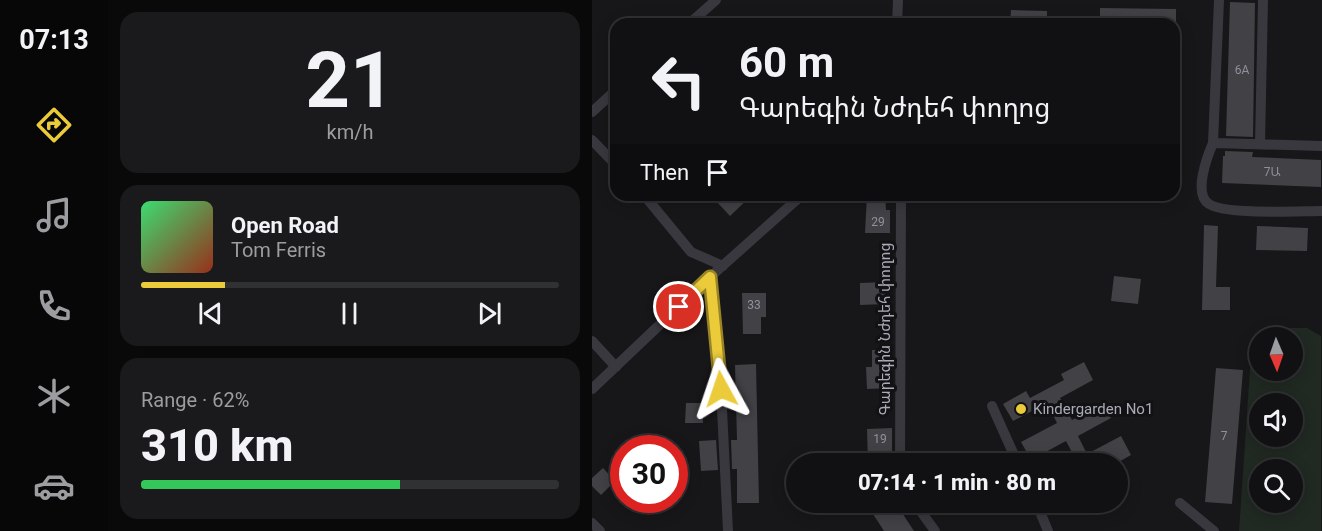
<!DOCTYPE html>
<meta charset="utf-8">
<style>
:root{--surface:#111113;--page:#1a1a1c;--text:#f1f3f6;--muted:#9c9da0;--line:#303133;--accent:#eccb3b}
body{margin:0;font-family:Roboto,"Noto Sans Armenian",sans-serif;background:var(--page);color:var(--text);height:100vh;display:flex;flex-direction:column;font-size:22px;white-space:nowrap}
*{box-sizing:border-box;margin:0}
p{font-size:20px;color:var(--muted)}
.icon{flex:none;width:33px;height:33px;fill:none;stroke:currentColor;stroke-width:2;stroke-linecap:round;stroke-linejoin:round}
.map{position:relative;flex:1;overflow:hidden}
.drawer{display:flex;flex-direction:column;gap:12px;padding:12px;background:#09090a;width:484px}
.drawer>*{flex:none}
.top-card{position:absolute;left:18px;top:18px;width:570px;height:183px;border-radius:18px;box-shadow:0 3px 15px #0003,0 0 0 2px var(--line);background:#111113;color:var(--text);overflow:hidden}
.needle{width:39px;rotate:178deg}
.buttons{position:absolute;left:657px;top:327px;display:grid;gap:12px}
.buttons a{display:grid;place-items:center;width:54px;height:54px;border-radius:50%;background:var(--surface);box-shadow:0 3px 15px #0003,0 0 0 2px var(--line);font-size:30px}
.speed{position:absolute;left:18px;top:435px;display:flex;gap:12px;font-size:30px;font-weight:700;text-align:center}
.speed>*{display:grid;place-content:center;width:78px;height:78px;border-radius:50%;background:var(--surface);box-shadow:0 3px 15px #0003,0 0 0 2px var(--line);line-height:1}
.speed .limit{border:9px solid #d22;background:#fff;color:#111}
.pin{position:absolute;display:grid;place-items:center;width:51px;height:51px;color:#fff;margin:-26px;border:3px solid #fff;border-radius:50%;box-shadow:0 2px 6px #0007}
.me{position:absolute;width:66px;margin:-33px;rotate:355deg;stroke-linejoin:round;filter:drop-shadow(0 0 4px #0008)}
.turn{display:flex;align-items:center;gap:21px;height:126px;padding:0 30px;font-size:27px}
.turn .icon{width:78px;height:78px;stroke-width:2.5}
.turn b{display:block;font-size:42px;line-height:51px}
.then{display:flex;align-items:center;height:57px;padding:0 30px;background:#0003;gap:12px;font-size:22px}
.big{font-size:45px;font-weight:800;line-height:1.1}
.drawer .widget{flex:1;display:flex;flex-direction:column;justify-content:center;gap:9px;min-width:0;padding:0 21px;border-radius:18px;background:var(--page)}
.drawer .dial{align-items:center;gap:0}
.dial b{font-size:78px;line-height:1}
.song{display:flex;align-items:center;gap:18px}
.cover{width:72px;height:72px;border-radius:9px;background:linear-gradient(135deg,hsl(140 70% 55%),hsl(10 70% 35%))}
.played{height:6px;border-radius:3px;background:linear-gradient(90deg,var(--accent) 20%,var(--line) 20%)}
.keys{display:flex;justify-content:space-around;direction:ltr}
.charge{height:9px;border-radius:4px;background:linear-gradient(90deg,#34c759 62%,var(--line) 0)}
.trip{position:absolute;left:194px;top:453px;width:342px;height:60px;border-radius:30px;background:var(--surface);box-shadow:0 3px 15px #0003,0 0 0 2px var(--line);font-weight:800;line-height:60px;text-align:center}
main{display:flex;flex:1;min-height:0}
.tabs{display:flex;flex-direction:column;width:108px;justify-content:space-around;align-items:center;background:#070708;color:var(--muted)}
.tabs .icon{width:42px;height:42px}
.tabs .on{color:var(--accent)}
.tabs b{font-size:27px;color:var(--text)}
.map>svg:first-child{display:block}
.green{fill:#212923;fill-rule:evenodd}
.building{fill:#414146}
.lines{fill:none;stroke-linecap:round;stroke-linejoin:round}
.minor{stroke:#38383e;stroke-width:10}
.route-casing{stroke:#998426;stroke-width:15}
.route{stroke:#eccb3b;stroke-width:10}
.poi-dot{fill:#eccb3b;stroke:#121214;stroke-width:2}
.labels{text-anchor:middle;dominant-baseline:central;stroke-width:6;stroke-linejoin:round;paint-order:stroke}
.number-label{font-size:12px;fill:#8f919c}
.street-label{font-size:15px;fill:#a9acb8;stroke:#121214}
.poi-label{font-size:15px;fill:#a9acb8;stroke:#121214;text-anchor:start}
</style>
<main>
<nav class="tabs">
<b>07:13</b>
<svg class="icon on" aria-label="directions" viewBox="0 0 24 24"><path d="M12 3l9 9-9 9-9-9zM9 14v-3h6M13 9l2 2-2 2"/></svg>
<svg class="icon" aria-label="music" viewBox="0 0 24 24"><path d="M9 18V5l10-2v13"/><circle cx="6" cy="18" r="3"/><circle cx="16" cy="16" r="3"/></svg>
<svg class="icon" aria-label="phone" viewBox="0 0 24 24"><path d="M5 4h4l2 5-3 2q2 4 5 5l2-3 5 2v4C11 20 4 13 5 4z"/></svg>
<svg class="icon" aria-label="climate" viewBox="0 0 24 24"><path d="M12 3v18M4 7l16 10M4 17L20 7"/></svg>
<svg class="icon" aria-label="car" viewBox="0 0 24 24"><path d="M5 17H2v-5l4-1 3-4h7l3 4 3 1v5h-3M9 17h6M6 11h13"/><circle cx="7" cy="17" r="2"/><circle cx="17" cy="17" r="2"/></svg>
</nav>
<section class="drawer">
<div class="widget dial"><b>21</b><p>km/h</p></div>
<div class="widget">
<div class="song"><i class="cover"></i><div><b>Open Road</b><p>Tom Ferris</p></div></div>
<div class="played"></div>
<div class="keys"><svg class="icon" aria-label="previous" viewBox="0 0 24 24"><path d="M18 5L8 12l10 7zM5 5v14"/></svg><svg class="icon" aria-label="pause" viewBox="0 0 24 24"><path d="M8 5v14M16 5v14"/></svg><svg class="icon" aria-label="next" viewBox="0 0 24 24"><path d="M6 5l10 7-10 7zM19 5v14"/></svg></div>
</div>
<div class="widget"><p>Range · 62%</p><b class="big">310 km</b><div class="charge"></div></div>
</section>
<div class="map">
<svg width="730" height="531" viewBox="0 0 730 531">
<rect width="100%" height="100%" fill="#171719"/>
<path class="green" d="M697 328H715L729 336V531H647L659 355 667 344 668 370H700V338L677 337ZM668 404H700V436H668ZM668 470H700V502H668Z"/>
<path class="building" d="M638 2 663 3 661 137 634 136Z
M508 8 584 9V24H508Z
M419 10 455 11V24H418Z
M633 151 661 152 660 157 729 160V187L630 183 631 156H633Z
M131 195H160L138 216 124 201Z
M275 195H293L294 210H298V233H273Z
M612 225 626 226 624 287H638V310H610Z
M665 226 716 228 715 251 664 250Z
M522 276 549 279 546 304 519 301Z
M293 282V304L268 305V283Z
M150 293H174V317H169V334H151Z
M280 350H297L300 388 275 389 274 367H280Z
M492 362 501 380 468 398 480 420 511 403 519 418 486 436 495 454 529 436 539 455 523 464H515L513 460 507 464H477L484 460 474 441 439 460 429 442 465 423 455 403 421 421 411 404 434 391 438 398 472 380 469 374Z
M164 364 167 503H145V469H140L139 440H145L143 365Z
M624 368 651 370 640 504 613 502Z
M94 403H111V423H93Z
M300 428V464H276L275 429Z
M124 440 126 470 109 471 107 441Z
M11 468 23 481 9 495 0 486V478Z
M297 502H303L322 531H292L281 514Z"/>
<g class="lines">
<path class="minor" d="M97 24 124 0
M305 24 306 0
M0 112 24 90
M0 140 24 165
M621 143 627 0
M668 144 671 0
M730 146 621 143C615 157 601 194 617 204 633 215 707 211 730 211
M52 195 99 252 131 266
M118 277 129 389 136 531
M0 341 24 367
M0 389 118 277 210 195
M400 406 426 464
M308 464 309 195
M322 502 343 531
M444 502 456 531
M588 503 622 531
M0 523 8 531"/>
</g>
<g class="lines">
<g class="route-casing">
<path id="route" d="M87 307 118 277 129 389"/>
</g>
<use href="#route" class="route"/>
</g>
<circle class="poi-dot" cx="429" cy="409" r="6"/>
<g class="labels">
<g class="number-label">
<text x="650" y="70">6A</text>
<text x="680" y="172">7Ա</text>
<text x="286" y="222">29</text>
<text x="162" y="305">33</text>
<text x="632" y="436">7</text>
<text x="288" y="439">19</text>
</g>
<g class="street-label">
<text transform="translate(293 329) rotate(-90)">Գարեգին Նժդեհ փողոց</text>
</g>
<g class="poi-label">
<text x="441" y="409">Kindergarden No1</text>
</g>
</g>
</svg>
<div class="buttons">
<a><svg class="needle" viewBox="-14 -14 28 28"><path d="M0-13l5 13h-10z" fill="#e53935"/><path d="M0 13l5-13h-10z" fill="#9c9da0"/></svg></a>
<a><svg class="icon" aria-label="sound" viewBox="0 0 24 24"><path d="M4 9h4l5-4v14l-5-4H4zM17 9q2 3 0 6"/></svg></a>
<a><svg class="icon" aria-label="search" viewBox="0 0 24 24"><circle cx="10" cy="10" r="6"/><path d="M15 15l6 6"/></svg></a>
</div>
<div class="speed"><div class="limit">30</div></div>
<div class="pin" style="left:87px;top:307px;background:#d93025"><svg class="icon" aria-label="arrive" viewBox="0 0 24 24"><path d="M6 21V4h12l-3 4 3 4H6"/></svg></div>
<svg class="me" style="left:129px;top:389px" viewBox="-20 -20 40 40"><path d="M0-17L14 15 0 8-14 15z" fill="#eccb3b" stroke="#fff" stroke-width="4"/></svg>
<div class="trip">07:14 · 1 min · 80 m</div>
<div class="top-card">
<div class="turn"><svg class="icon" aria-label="left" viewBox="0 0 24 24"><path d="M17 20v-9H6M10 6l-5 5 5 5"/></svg><div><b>60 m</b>Գարեգին Նժդեհ փողոց</div></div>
<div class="then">Then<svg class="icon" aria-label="arrive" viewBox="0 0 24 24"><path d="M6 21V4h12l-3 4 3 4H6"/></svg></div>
</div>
</div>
</main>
